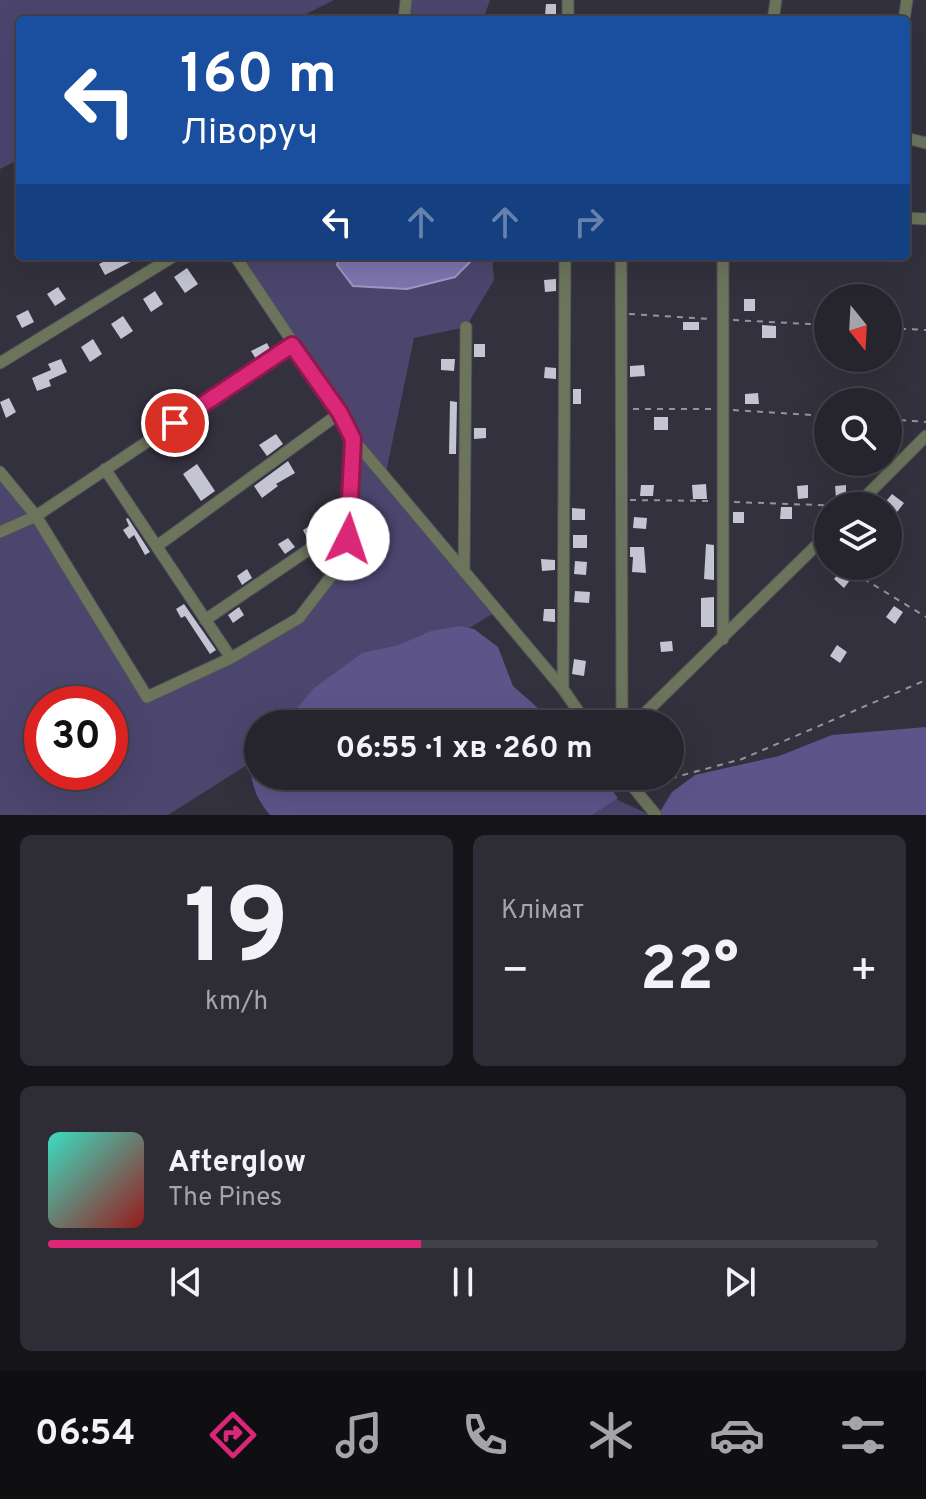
<!DOCTYPE html>
<html lang="uk">
<meta charset="utf-8">
<style>
:root{--surface:#26252e;--page:#2e2d36;--text:#f1f3f6;--muted:#a4a5aa;--line:#42424a;--accent:#db2777}
body{margin:0;font-family:Overpass,sans-serif;background:var(--page);color:var(--text);height:100vh;display:flex;flex-direction:column;font-size:30px;white-space:nowrap}
*{box-sizing:border-box;margin:0}
p{font-size:26px;color:var(--muted)}
.icon{flex:none;width:44px;height:44px;fill:none;stroke:currentColor;stroke-width:2;stroke-linecap:round;stroke-linejoin:round}
.map{position:relative;height:815px;overflow:hidden}
.side{display:flex;flex-direction:column;gap:20px;padding:20px;background:#151419;flex:1}
.side>*{flex:none}
.top-card{position:absolute;left:16px;top:16px;width:894px;height:244px;border-radius:8px;box-shadow:0 8px 32px #0002,0 0 0 2px var(--line);background:#1a4fa0;color:#fff;overflow:hidden}
.needle{width:52px;rotate:162deg}
.controls{position:absolute;left:814px;top:284px;display:grid;gap:16px}
.controls a{display:grid;place-items:center;width:88px;height:88px;border-radius:50%;background:var(--surface);box-shadow:0 8px 32px #0002,0 0 0 2px var(--line);font-size:40px}
.speed{position:absolute;left:24px;top:686px;display:flex;gap:16px;font-size:40px;font-weight:700;text-align:center}
.speed>*{display:grid;place-content:center;width:104px;height:104px;border-radius:50%;background:var(--surface);box-shadow:0 8px 32px #0002,0 0 0 2px var(--line);line-height:1}
.speed .limit{border:12px solid #d22;background:#fff;color:#111}
.pin{position:absolute;display:grid;place-items:center;width:68px;height:68px;color:#fff;margin:-34px;border:4px solid #fff;border-radius:50%;box-shadow:0 2px 8px #0007}
.me{position:absolute;width:88px;margin:-44px;rotate:4deg;stroke-linejoin:round;filter:drop-shadow(0 0 6px #0008)}
.turn{display:flex;align-items:center;gap:28px;height:168px;padding:0 32px;font-size:36px}
.turn .icon{width:104px;height:104px;stroke-width:2.5}
.turn b{display:block;font-size:56px;line-height:68px}
.lanes{display:flex;align-items:center;height:76px;padding:0 32px;background:#0003;justify-content:center;gap:40px;direction:ltr}
.lanes .off{opacity:.35}
.big{font-size:60px;font-weight:700;line-height:1.1}
.side .widget{flex:1;display:flex;flex-direction:column;justify-content:center;gap:12px;min-width:0;padding:0 28px;border-radius:12px;background:var(--page)}
.side .dial{align-items:center;gap:0}
.dial b{font-size:104px;line-height:1}
.song{display:flex;align-items:center;gap:24px}
.cover{width:96px;height:96px;border-radius:12px;background:linear-gradient(135deg,hsl(170 70% 55%),hsl(0 70% 35%))}
.played{height:8px;border-radius:4px;background:linear-gradient(90deg,var(--accent) 45%,var(--line) 45%)}
.keys{display:flex;justify-content:space-around;direction:ltr}
.heat{display:flex;justify-content:space-between;align-items:center;font-size:44px;direction:ltr}
.side .tiles{flex:1;display:grid;gap:20px;grid-template-columns:1fr 1fr}
.widget:last-child{grid-column:span 2}
.trip{position:absolute;left:244px;top:710px;width:440px;height:80px;border-radius:40px;background:var(--surface);box-shadow:0 8px 32px #0002,0 0 0 2px var(--line);font-weight:700;line-height:80px;text-align:center}
.menu{display:flex;height:128px;justify-content:space-around;align-items:center;background:#0f0f12;color:var(--muted)}
.menu .icon{width:56px;height:56px}
.menu .current{color:var(--accent)}
.menu b{font-size:36px;color:var(--text)}
.map>svg:first-child{display:block}
.green{fill:#4c466f;fill-rule:evenodd}
.forest{fill:#5d548a}
.water{fill:#7d75ae;stroke:#9e98c3;stroke-width:2}
.building{fill:#c5c4d3}
.lines{fill:none;stroke-linecap:round;stroke-linejoin:round}
.minor-casing{stroke:#504f5a;stroke-width:13}
.path{stroke:#95949e;stroke-width:2;stroke-dasharray:6 6;stroke-linecap:butt}
.minor{stroke:#6c755c;stroke-width:11}
.route-casing{stroke:#8e194d;stroke-width:20}
.route{stroke:#db2777;stroke-width:14}
</style>
<div class="map">
<svg width="926" height="815" viewBox="0 0 926 815">
<rect width="100%" height="100%" fill="#32313d"/>
<path class="green" d="M0 0H334L294 20H20V159L0 169Z
M406 0H490L483 20H404Z
M235 256H492L494 280 466 327 414 338 385 477 497 611 313 724H258V758L168 815H0V472L36 516 146 696 299 618 346 557 353 439ZM42 704H110V772H42Z
M601 792 650 815H567Z"/>
<path class="forest" d="M460 626 474 629 498 647 513 686 556 724H258V776H601L618 798 592 815H270C242 782 251 757 258 717L286 722 313 689 362 653 399 645 431 631Z
M926 727V815H658L672 792 695 775 779 756 832 735Z"/>
<path class="water" d="M339 256H476L455 277 407 289 353 286 337 265Z"/>
<path class="building" d="M546 4H556V16H545Z
M115 256H142L105 275 99 264Z
M187 268 198 284 185 293 174 277Z
M556 279V291L545 292 544 280Z
M58 287 66 299 55 306 47 294Z
M155 291 163 304 151 312 143 299Z
M744 299H755V311H744Z
M28 310 34 322 22 328 16 316Z
M123 316 133 331 121 339 111 324Z
M683 322H699V330H683Z
M762 325 776 326V338H762Z
M93 339 102 354 90 362 81 347Z
M267 343 270 349 256 359 251 351Z
M474 344H485V357H474Z
M61 359 67 372 49 380 51 386 37 391 32 378 51 370 48 364Z
M441 359H455L454 371 441 370Z
M644 365 645 376 630 377V366Z
M545 367 556 368V379L544 378Z
M573 389H581V404H573Z
M758 393 759 404H745V394Z
M9 398 16 412 6 418 0 402Z
M450 401 457 402 456 454H449Z
M654 417H668V430H654Z
M195 420 202 431 190 438 184 427Z
M474 428H486V438L474 439Z
M276 434 283 444 267 456 259 445Z
M169 438 176 448 166 454 160 444Z
M288 461 295 473 276 484 278 486 262 498 254 486Z
M197 464 215 491 201 501 183 474Z
M706 484 707 499H693L692 485Z
M641 485H654L653 496H640Z
M808 485V498L798 499 797 486Z
M846 485V497L836 498 835 486Z
M892 494 904 503 894 516 888 511V506H882Z
M781 507H792V519H780Z
M572 508 585 509V520H572Z
M733 512H744V523H733Z
M634 517 647 518 646 529 633 528Z
M128 518 150 552 145 555 134 535 129 539 123 530 129 526 126 519Z
M315 523 320 532 308 540 303 530Z
M573 535H587V548H573Z
M288 538 295 547 285 554 278 544Z
M706 544 714 545V580L704 579Z
M630 547H644L646 573 632 572 633 557H630Z
M541 559 555 560V570L542 571Z
M575 561 587 562 586 575 574 574Z
M247 569 252 578 242 585 237 576Z
M840 572 850 580 844 588 834 579Z
M575 591 590 592 589 603 574 602Z
M714 597V627H701V598Z
M184 604 216 650 210 654 185 616 181 618 176 609Z
M894 606 903 612 895 624 886 617Z
M239 607 244 615 233 623 228 615Z
M544 609H555V622L543 621Z
M672 641 673 651 661 652 660 642Z
M837 645 847 652 840 663 830 656Z
M574 659 586 661 584 676 572 674Z"/>
<g class="lines">
<g class="minor-casing">
<path id="minor" d="M404 20 406 0
M568 20V0
M773 20 776 0
M904 20 907 0
M906 138 926 143
M906 218 926 219
M235 256 340 413 353 439 563 689 587 724
M621 256 622 724
M0 363 174 256
M105 469 231 658
M0 472 36 516 147 697 231 658 299 618 346 557 351 521 353 439
M856 506 926 436
M0 532 36 516 292 345
M157 546 340 413
M464 572 466 327
M205 620 351 521
M723 639V256
M563 689 565 256
M634 724 828 534
M624 776 656 815"/>
</g>
<path class="path" d="M629 314 711 319
M733 320 828 325
M888 328 926 330
M633 409H711
M733 410 828 416
M888 419 926 422
M630 500 712 501
M734 502 845 506
M843 566 926 617
M648 776 661 781 742 759 926 680"/>
<use href="#minor" class="minor"/>
</g>
<g class="lines">
<g class="route-casing">
<path id="route" d="M175 423 292 345 340 413 353 439 348 539"/>
</g>
<use href="#route" class="route"/>
</g>
</svg>
<div class="controls">
<a><svg class="needle" viewBox="-14 -14 28 28"><path d="M0-13l5 13h-10z" fill="#e53935"/><path d="M0 13l5-13h-10z" fill="#a4a5aa"/></svg></a>
<a><svg class="icon" aria-label="search" viewBox="0 0 24 24"><circle cx="10" cy="10" r="6"/><path d="M15 15l6 6"/></svg></a>
<a><svg class="icon" aria-label="layers" viewBox="0 0 24 24"><path d="M12 4l9 5-9 5-9-5zM3 14l9 5 9-5"/></svg></a>
</div>
<div class="speed"><div class="limit">30</div></div>
<div class="pin" style="left:175px;top:423px;background:#d93025"><svg class="icon" aria-label="arrive" viewBox="0 0 24 24"><path d="M6 21V4h12l-3 4 3 4H6"/></svg></div>
<svg class="me" style="left:348px;top:539px" viewBox="-20 -20 40 40"><circle r="19" fill="#fff"/><path d="M0-13L10 11 0 6-10 11z" fill="#db2777"/></svg>
<div class="trip">06:55 · 1 хв · 260 m</div>
<div class="top-card">
<div class="turn"><svg class="icon" aria-label="left" viewBox="0 0 24 24"><path d="M17 20v-9H6M10 6l-5 5 5 5"/></svg><div><b>160 m</b>Ліворуч</div></div>
<div class="lanes"><svg class="icon" aria-label="left" viewBox="0 0 24 24"><path d="M17 20v-9H6M10 6l-5 5 5 5"/></svg><svg class="icon off" aria-label="ahead" viewBox="0 0 24 24"><path d="M12 20V5M6 11l6-6 6 6"/></svg><svg class="icon off" aria-label="ahead" viewBox="0 0 24 24"><path d="M12 20V5M6 11l6-6 6 6"/></svg><svg class="icon off" aria-label="right" viewBox="0 0 24 24"><path d="M7 20v-9h11M14 6l5 5-5 5"/></svg></div>
</div>
</div>
<section class="side">
<div class="tiles">
<div class="widget dial"><b>19</b><p>km/h</p></div>
<div class="widget"><p>Клімат</p>
<div class="heat"><a>−</a><b class="big">22°</b><a>+</a></div>
</div>
<div class="widget">
<div class="song"><i class="cover"></i><div><b>Afterglow</b><p>The Pines</p></div></div>
<div class="played"></div>
<div class="keys"><svg class="icon" aria-label="previous" viewBox="0 0 24 24"><path d="M18 5L8 12l10 7zM5 5v14"/></svg><svg class="icon" aria-label="pause" viewBox="0 0 24 24"><path d="M8 5v14M16 5v14"/></svg><svg class="icon" aria-label="next" viewBox="0 0 24 24"><path d="M6 5l10 7-10 7zM19 5v14"/></svg></div>
</div>
</div>
</section>
<nav class="menu">
<b>06:54</b>
<svg class="icon current" aria-label="directions" viewBox="0 0 24 24"><path d="M12 3l9 9-9 9-9-9zM9 14v-3h6M13 9l2 2-2 2"/></svg>
<svg class="icon" aria-label="music" viewBox="0 0 24 24"><path d="M9 18V5l10-2v13"/><circle cx="6" cy="18" r="3"/><circle cx="16" cy="16" r="3"/></svg>
<svg class="icon" aria-label="phone" viewBox="0 0 24 24"><path d="M5 4h4l2 5-3 2q2 4 5 5l2-3 5 2v4C11 20 4 13 5 4z"/></svg>
<svg class="icon" aria-label="climate" viewBox="0 0 24 24"><path d="M12 3v18M4 7l16 10M4 17L20 7"/></svg>
<svg class="icon" aria-label="car" viewBox="0 0 24 24"><path d="M5 17H2v-5l4-1 3-4h7l3 4 3 1v5h-3M9 17h6M6 11h13"/><circle cx="7" cy="17" r="2"/><circle cx="17" cy="17" r="2"/></svg>
<svg class="icon" aria-label="filters" viewBox="0 0 24 24"><path d="M4 7h16M4 17h16"/><circle cx="9" cy="7" r="2"/><circle cx="15" cy="17" r="2"/></svg>
</nav>
